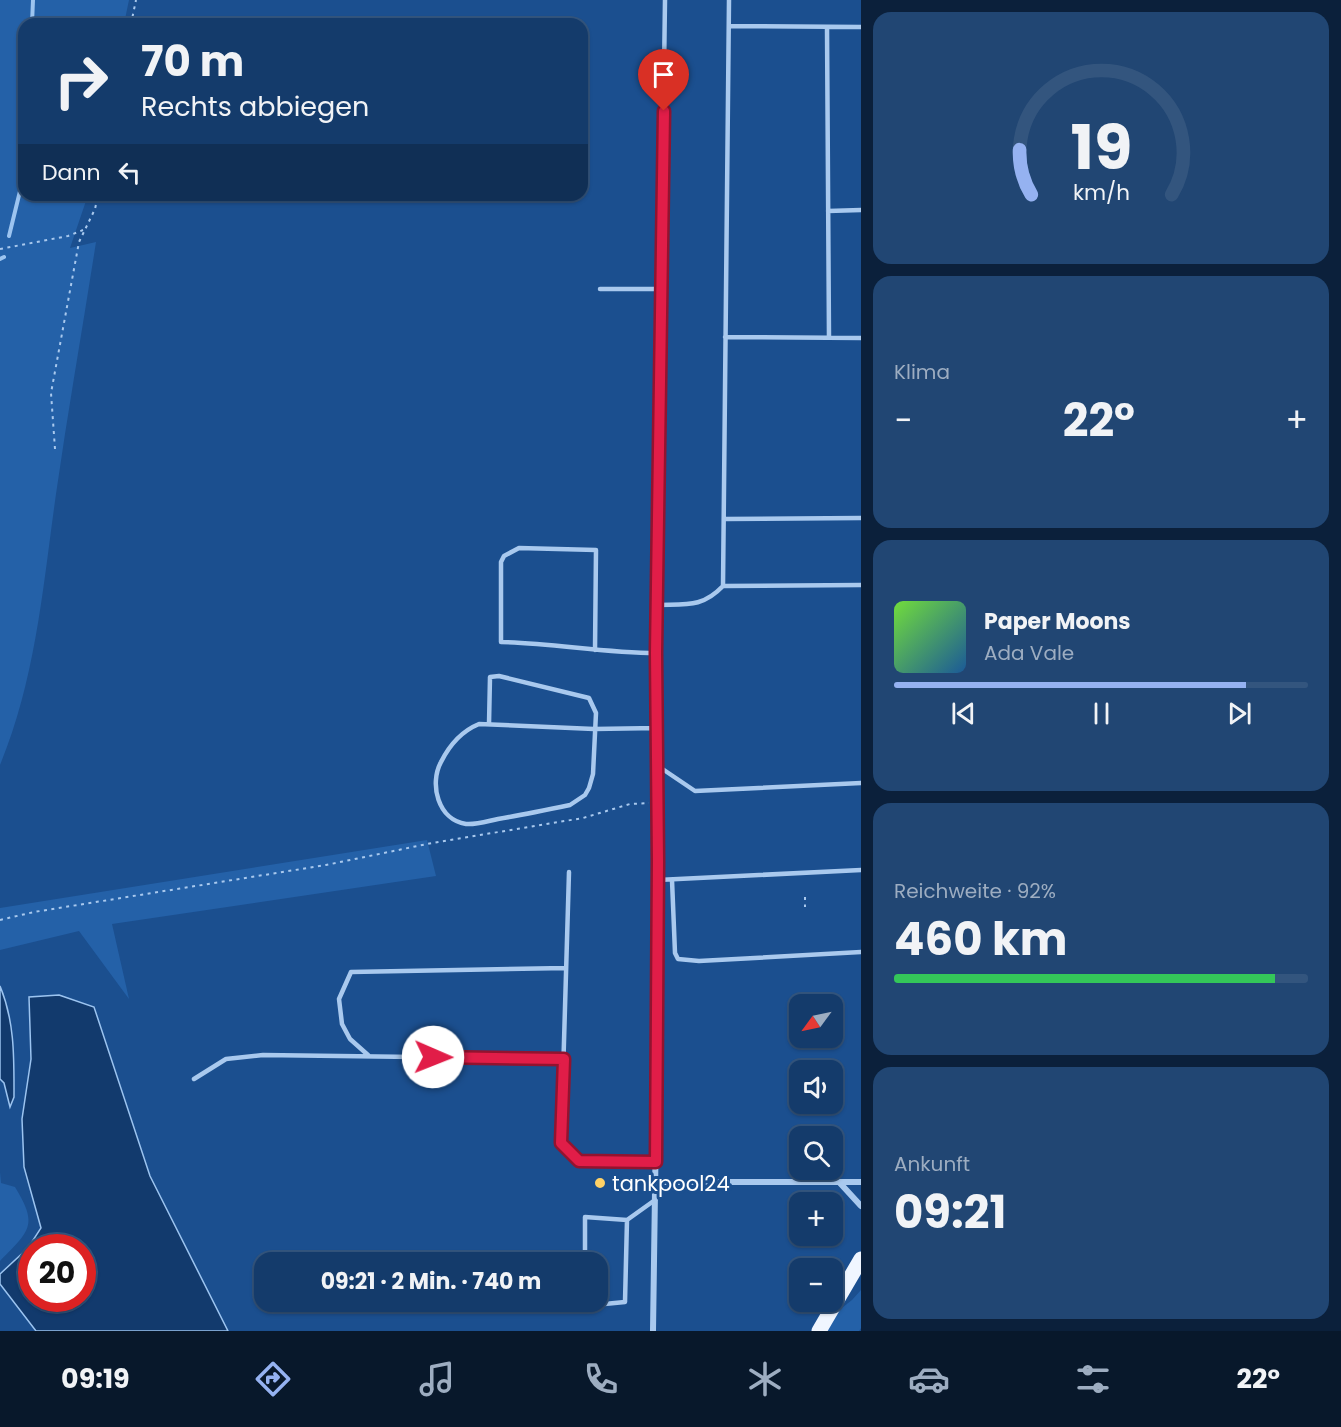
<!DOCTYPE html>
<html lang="de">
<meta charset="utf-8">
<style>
:root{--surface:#143b6b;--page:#214673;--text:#f1f3f6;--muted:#9dadc1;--line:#33557e;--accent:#95b2f1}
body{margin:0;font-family:Poppins,sans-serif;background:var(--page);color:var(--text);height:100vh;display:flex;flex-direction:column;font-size:22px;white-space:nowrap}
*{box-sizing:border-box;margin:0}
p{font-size:20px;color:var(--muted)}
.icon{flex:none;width:33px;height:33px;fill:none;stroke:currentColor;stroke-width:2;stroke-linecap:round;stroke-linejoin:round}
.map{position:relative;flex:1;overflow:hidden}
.details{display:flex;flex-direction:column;gap:12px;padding:12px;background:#0b203b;width:480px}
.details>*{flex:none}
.banner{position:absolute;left:18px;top:18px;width:570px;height:183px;border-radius:18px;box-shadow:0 2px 4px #0004,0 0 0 2px var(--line);background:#143b6b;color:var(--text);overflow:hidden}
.needle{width:39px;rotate:237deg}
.tools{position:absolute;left:789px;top:994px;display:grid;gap:12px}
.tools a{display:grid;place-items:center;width:54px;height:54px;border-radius:12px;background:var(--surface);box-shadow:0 2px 4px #0004,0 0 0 2px var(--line);font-size:30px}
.speed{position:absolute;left:18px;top:1234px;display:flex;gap:12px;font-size:30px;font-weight:700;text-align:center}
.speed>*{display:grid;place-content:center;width:78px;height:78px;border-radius:50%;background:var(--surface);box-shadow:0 2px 4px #0004,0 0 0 2px var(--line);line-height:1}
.speed .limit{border:9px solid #d22;background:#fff;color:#111}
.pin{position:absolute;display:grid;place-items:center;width:51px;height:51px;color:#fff;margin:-62px -26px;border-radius:50% 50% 50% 0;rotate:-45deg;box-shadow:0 0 6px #0007}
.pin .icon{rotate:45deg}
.me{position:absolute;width:66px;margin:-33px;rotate:91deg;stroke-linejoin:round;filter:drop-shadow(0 0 4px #0008)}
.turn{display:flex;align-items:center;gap:21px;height:126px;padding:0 24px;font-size:27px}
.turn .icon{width:78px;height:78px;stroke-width:2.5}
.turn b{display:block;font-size:42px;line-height:51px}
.then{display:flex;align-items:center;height:57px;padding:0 24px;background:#0003;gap:12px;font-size:22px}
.big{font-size:45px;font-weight:700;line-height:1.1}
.details .tile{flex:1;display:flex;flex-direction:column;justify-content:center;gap:9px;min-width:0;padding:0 21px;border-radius:18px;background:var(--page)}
.details .dial{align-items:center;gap:0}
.dial svg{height:156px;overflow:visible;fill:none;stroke:var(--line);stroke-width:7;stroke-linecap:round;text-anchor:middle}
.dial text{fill:var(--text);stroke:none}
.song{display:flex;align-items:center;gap:18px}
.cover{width:72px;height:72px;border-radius:9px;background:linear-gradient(135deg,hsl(100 70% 55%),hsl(210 70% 35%))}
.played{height:6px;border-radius:3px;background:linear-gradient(90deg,var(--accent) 85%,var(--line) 85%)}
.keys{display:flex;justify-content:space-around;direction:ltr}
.heat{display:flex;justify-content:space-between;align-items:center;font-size:33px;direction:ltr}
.charge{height:9px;border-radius:4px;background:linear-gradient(90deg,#34c759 92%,var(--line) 0)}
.trip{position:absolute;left:254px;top:1252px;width:354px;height:60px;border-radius:18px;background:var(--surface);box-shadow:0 2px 4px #0004,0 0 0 2px var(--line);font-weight:700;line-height:60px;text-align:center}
.tabs{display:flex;height:96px;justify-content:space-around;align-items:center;background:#08182b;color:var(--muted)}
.tabs .icon{width:42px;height:42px}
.tabs .current{color:var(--accent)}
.tabs b{font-size:27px;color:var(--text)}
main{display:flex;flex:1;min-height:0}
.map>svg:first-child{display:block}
.green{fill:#2461a8}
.water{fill:#123a6d;stroke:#9cc4f0;stroke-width:1.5;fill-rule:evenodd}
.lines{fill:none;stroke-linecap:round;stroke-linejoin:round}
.stream{stroke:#9cc4f0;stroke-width:4}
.path{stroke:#a9c9ee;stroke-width:2;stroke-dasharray:3 4.5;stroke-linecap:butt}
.service{stroke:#a9c9ee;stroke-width:4.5}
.minor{stroke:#a9c9ee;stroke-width:6}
.primary{stroke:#f0f6ff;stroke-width:15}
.route-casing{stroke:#92132f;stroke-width:15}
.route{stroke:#e11d48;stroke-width:10}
.poi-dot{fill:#ffd166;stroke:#1b4f8f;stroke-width:2}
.labels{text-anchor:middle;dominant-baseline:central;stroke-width:6;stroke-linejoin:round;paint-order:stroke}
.poi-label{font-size:21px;fill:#fff;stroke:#1b4f8f;text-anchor:start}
</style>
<main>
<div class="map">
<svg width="861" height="1331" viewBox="0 0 861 1331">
<rect width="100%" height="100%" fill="#1b4f8f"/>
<path class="green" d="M0 0H129L124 24H24V195H88L70 248 96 242C83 326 68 410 56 494 43 586 36 678 0 765Z
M427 840 436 876 112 924 129 999 79 931 0 950V908Z
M0 1172 1 1183 15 1187C39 1226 29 1231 0 1261Z
M861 1290V1328L859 1331H826L838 1311 852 1300Z"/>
<path class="water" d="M0 986C15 1022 14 1059 14 1097L10 1107 4 1083 0 1079Z
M59 995 94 1007 150 1176 228 1331H36L0 1284V1274L28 1248 41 1228 24 1167 22 1119 31 1059 29 997ZM32 1248H82V1299H32Z"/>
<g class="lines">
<path class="stream" d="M32 24 33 0
M9 236 22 183 24 147
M0 259 4 257"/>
<path class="path" d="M131 24 136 0
M0 249 68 236 83 230
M55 449 51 393 79 242 95 209 98 195
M805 897V907
M0 920 34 912 326 865 432 843 583 818 630 804 649 803"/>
<path class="service" d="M729 26 861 27
M827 27 829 338
M828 211 861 210
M600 289H662
M725 337 861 338
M725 519 861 518
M723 586 861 585
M657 605C686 604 702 608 723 586L729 0
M595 650 596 550 519 548 504 556 501 562V642C553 643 604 653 656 653
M489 724 490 677 499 676 589 698 596 713 593 774 589 788 585 795 570 805C546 810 522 815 498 819 488 821 476 825 466 824 438 820 429 784 441 762 449 746 462 731 479 724L594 729 657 728
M658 766 695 791 861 783
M658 793 656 653 665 0
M569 872 561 1143 579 1161 656 1162
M658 880 861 870
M672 880 675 953 678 959 699 961 861 952
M368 1055 350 1039 342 1024 339 999 351 972 566 968
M194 1079 226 1059 263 1055 564 1059
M585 1263V1217L627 1220 655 1200
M584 1302V1306L625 1302 627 1220"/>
<path class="minor" d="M655 1182H861
M839 1182 861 1206
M653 1331 657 1054 658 793"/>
<path class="primary" d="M819 1331 861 1259"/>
</g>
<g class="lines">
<g class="route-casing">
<path id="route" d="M433 1057 564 1059 561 1143 579 1161 656 1162 658 861 656 653 664 111"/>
</g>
<use href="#route" class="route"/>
</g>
<circle class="poi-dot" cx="600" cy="1183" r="6"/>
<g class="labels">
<g class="poi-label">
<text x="612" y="1183">tankpool24</text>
</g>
</g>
</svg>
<div class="tools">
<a><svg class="needle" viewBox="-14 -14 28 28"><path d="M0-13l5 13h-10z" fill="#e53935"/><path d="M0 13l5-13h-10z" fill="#9dadc1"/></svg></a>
<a><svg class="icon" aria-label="sound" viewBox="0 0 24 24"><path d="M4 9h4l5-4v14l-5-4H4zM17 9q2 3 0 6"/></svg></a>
<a><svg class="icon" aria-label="search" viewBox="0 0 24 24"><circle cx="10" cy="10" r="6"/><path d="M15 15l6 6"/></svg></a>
<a>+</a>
<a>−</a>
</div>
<div class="speed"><div class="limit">20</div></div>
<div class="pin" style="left:664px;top:111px;background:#d93025"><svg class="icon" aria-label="arrive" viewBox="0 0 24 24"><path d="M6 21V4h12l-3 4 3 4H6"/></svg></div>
<svg class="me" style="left:433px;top:1057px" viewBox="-20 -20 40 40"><circle r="19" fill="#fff"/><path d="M0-13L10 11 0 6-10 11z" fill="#e11d48"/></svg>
<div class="trip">09:21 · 2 Min. · 740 m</div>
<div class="banner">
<div class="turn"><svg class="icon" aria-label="right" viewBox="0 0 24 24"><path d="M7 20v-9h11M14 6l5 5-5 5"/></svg><div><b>70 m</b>Rechts abbiegen</div></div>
<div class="then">Dann<svg class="icon" aria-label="left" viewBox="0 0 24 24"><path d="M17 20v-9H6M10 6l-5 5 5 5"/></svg></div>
</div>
</div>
<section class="details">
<div class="tile dial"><svg viewBox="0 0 100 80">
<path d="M14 69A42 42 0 1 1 86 69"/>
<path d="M14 69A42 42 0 0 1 8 46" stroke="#95b2f1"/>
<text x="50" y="56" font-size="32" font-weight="700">19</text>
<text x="50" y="72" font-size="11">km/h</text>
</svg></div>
<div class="tile"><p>Klima</p>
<div class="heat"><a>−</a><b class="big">22°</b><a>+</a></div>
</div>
<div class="tile">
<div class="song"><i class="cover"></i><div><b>Paper Moons</b><p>Ada Vale</p></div></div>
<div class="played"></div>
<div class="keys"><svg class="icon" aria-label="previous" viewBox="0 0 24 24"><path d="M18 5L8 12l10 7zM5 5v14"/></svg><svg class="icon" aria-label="pause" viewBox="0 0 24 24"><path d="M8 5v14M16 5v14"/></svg><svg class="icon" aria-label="next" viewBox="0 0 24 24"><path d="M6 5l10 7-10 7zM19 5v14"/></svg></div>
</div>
<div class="tile"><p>Reichweite · 92%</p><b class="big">460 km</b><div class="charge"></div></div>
<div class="tile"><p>Ankunft</p><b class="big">09:21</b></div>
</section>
</main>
<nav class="tabs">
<b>09:19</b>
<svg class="icon current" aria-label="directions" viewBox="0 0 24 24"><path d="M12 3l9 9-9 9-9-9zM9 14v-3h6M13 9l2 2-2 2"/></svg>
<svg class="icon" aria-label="music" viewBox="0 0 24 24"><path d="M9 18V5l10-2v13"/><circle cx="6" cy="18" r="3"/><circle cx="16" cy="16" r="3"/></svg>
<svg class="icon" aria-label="phone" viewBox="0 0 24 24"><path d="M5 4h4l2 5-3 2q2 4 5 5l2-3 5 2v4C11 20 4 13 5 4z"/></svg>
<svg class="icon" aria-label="climate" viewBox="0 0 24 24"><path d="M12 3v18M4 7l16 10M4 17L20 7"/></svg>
<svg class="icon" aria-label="car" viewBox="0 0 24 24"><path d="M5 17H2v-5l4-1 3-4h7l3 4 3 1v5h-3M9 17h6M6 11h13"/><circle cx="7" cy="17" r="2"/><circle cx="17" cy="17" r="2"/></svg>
<svg class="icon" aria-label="filters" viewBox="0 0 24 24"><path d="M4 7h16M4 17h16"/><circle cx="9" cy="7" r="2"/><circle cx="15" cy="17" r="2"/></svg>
<b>22°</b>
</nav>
